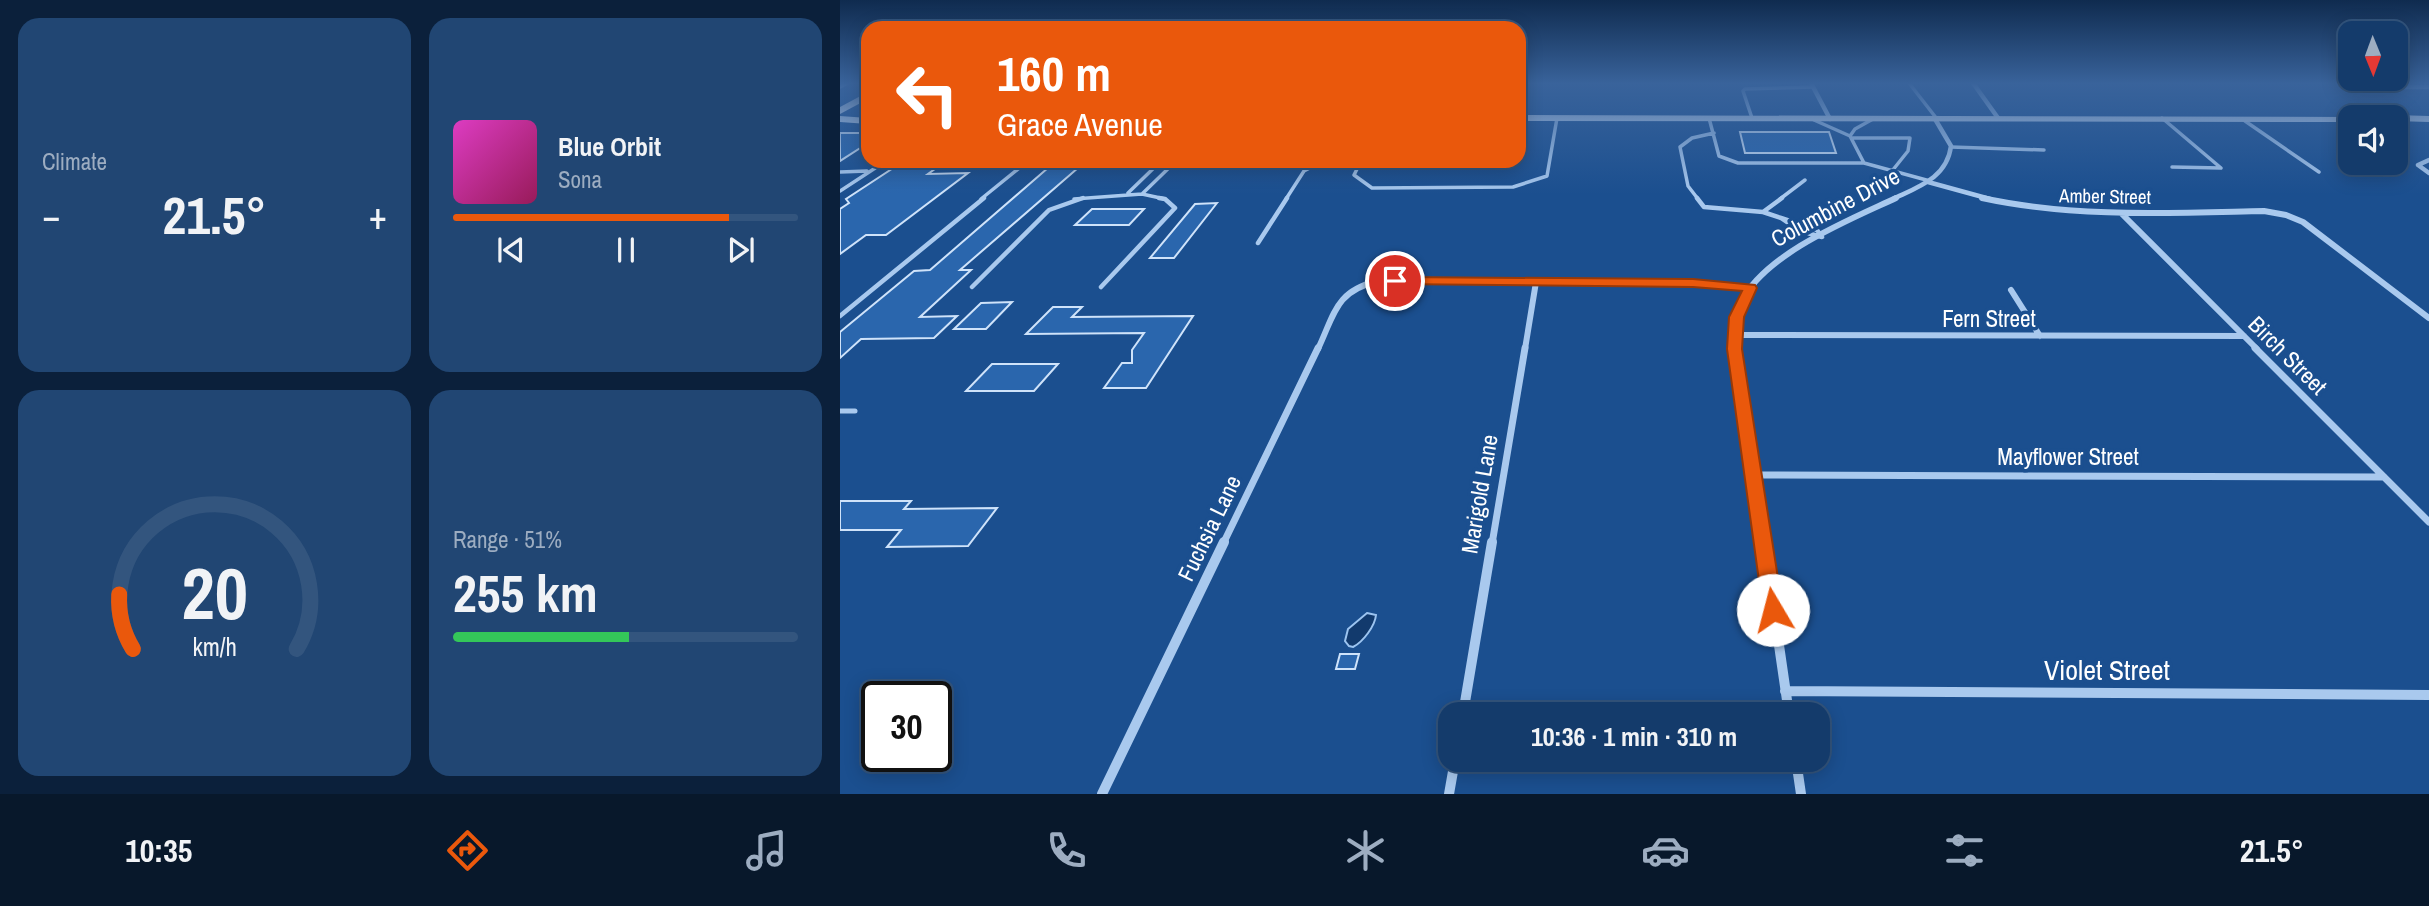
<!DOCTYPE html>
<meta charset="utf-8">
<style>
:root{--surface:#143b6b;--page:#214673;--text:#f1f3f6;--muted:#9dadc1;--line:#33557e;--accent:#ea580c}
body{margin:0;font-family:"Archivo Narrow",sans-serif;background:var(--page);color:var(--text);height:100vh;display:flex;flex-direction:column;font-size:26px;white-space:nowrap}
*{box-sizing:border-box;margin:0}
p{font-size:23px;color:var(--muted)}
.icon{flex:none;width:38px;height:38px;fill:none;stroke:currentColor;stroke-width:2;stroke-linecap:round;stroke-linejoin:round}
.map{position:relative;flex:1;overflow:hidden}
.details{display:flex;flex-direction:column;gap:18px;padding:18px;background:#0b203b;width:840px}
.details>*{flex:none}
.top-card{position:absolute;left:21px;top:21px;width:665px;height:147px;border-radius:21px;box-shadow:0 4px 18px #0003,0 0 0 2px var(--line);background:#ea580c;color:#fff;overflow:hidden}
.needle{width:46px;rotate:179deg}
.controls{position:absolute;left:1498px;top:21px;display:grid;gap:14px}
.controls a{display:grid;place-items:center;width:70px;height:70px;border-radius:14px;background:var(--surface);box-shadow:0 4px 18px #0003,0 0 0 2px var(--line);font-size:35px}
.speed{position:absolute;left:21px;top:681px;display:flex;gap:14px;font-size:35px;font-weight:700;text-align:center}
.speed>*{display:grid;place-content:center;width:91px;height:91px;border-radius:50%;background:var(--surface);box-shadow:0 4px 18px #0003,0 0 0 2px var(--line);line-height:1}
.speed .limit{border:4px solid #111;border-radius:10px;background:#fff;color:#111}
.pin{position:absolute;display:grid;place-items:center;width:60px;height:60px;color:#fff;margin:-30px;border:4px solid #fff;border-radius:50%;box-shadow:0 2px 7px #0007}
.me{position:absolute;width:77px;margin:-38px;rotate:352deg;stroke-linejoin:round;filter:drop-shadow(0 0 5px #0008)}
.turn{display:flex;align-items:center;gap:24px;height:147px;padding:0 21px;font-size:32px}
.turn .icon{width:91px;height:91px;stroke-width:2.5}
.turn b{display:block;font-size:49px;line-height:60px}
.big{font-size:52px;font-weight:700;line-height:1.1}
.details .widget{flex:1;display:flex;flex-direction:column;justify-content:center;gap:10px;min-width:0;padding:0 24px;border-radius:21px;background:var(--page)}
.details .dial{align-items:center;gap:0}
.dial svg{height:182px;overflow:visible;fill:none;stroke:var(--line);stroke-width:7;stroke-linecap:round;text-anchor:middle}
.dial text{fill:var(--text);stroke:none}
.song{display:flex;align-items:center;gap:21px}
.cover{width:84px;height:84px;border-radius:10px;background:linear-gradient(135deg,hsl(310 70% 55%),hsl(330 70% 35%))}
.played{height:7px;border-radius:4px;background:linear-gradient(90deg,var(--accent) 80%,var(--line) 80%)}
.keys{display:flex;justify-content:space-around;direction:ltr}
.heat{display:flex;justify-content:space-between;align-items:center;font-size:38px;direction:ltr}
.charge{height:10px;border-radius:5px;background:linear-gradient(90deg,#34c759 51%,var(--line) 0)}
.details .tiles{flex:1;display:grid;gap:18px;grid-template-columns:repeat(2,1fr)}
.trip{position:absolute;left:598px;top:702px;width:392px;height:70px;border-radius:21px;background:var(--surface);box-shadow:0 4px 18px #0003,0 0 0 2px var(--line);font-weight:700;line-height:70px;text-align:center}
.menu{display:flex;height:112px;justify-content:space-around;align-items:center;background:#08182b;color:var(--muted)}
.menu .icon{width:49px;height:49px}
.menu .on{color:var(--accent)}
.menu b{font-size:32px;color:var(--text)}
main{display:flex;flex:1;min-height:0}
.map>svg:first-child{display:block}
.water{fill:#123a6d;stroke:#9cc4f0;stroke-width:2}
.building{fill:#2a66ad;stroke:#cfe3fa;stroke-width:2}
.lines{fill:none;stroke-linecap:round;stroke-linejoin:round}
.service-far2{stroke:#a9c9ee;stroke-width:3.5}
.service-far1{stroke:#a9c9ee;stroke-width:4.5}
.service{stroke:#a9c9ee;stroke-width:5}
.minor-far3{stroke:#a9c9ee;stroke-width:4.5}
.minor-far2{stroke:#a9c9ee;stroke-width:6}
.minor-far1{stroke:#a9c9ee;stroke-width:7}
.minor{stroke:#a9c9ee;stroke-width:10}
.secondary{fill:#d6e6fa;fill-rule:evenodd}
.primary{fill:#f0f6ff;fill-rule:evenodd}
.route{fill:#ea580c;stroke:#983908;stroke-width:2}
.labels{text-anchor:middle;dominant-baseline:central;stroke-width:7;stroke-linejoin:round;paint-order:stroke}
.far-street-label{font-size:19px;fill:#fff;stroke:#1b4f8f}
.street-label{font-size:23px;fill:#fff;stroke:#1b4f8f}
.near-street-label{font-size:28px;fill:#fff;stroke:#1b4f8f}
</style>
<main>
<section class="details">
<div class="tiles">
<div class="widget"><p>Climate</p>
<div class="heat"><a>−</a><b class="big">21.5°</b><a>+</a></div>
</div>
<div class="widget">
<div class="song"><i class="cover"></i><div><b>Blue Orbit</b><p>Sona</p></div></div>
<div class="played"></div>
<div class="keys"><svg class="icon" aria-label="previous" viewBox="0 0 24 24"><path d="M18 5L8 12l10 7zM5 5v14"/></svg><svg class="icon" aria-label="pause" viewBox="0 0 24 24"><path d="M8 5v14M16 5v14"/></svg><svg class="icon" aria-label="next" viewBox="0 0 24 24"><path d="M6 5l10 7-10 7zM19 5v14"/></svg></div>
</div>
<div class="widget dial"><svg viewBox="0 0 100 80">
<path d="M14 69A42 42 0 1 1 86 69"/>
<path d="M14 69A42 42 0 0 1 8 45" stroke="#ea580c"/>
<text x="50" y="56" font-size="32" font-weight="700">20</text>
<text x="50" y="72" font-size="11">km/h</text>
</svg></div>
<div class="widget"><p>Range · 51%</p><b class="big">255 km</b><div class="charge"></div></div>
</div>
</section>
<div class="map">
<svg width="1589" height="794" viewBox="0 0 1589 794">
<rect width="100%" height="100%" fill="#1b4f8f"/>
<path class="water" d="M527 613 536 615C535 626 523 642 513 647L509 646 505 641 508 629Z"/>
<path class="building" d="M900 132H989L996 153H905Z
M0 133H28V143L0 161Z
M64 161H106L88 174 128 173 46 235H26L0 254V209L9 203 6 199Z
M216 161H246L120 270H131L80 317 117 316 94 338 21 339 0 358V332L74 271 90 270Z
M377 203 334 258H310L355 204Z
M252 209H304L289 225H235Z
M172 302 146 329H114L141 303Z
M213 307H242L232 317 353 316 306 388H264L282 363H292V350L304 333 186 334Z
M152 364H218L194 391H126Z
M0 501H71L64 509 157 508 128 546 47 547 61 530H0Z
M500 654H519L515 669H496Z"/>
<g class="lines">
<path class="service-far2" d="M1069 83 1097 119
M0 87 8 83
M869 118 879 156 898 163H1024L1090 181
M912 118 903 91 905 89 973 87
M1322 118 1381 168 1332 167
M974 120 1010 136 1024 163
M1405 121 1479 172
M1010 136 1015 129 1033 119
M1012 138H1070L1068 151 1052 171
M1111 147 1204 150
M521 161 514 175 532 188 673 187 707 176 717 118
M0 172 27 171
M0 191 46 161
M288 193 321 161
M302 194 336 161
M141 199 188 161
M234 199 302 194 325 199
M446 199 464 171 483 161
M858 199 848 186 840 147 852 138 874 133
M940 199 965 180"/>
<path class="service-far1" d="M857 198 864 207 923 212 942 198
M923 212 941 218
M941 218 977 230 982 237 960 231Z
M418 243 447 198
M132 287 209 210 243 198
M261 287 335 208 325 199 319 198
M0 316 144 198"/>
<path class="service" d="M0 411H15"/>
<path class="minor-far3" d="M971 83 990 119
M1133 83 1158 118
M1557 87H1589
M1589 160 1578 165 1589 173
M1088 182 1150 199
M1053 199C1078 187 1107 178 1111 146L1095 119"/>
<path class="minor-far2" d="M1142 198C1235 218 1330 213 1424 211L1446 215 1463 222 1589 318
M1281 213 1417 349
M1171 290 1200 336
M894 335 1404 336
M478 349C495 313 495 292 537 281L853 283 910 288
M685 349 696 282
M895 349C894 334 894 315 901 302 926 253 1009 220 1056 198"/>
<path class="minor-far1" d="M895 348 924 544
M1415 348 1589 522
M913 475 1544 477
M383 544 478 348
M652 544 685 348"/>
<path class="minor" d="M924 542 949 714
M945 691 1589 695
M623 714 652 542
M956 760 961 794
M262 794 384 542
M609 794 615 760"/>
<path class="secondary" d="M679 115 1510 117V122L679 121Z
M1556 115 1589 116V122L1556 121V117H1552Z
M0 116 28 118V124L0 122Z"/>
<path class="primary" d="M28 92V99L0 114V107Z"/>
</g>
<linearGradient id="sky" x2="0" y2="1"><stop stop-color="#0f2b4f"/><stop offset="0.43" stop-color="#39639b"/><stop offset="1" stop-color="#39639b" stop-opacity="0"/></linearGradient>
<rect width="1589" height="194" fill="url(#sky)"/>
<path class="route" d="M555 277 853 279 915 285 917 288 904 317 902 349 943 610 940 616 933 618 926 616 923 610 887 349 889 317 902 291 853 287 550 284V278Z"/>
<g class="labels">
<g class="far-street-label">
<text transform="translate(1265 196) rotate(1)">Amber Street</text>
</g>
<g class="street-label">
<text transform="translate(995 207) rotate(-28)">Columbine Drive</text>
<text x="1149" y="318">Fern Street</text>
<text transform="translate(1448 355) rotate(45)">Birch Street</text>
<text x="1228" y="456">Mayflower Street</text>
<text transform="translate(639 494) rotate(-80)">Marigold Lane</text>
<text transform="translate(369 528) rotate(-64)">Fuchsia Lane</text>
</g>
<g class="near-street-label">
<text x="1267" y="670">Violet Street</text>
</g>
</g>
</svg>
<div class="controls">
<a><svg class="needle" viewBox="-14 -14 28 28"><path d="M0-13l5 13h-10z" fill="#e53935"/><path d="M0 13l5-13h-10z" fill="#9dadc1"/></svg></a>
<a><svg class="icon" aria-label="sound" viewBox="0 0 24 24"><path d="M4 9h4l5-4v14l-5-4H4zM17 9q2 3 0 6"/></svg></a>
</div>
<div class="speed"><div class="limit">30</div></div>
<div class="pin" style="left:555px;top:281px;background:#d93025"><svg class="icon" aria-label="arrive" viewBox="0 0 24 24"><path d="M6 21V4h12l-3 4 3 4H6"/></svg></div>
<svg class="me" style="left:933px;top:610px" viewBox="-20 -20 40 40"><circle r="19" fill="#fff"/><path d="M0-13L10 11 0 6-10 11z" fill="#ea580c"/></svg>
<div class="trip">10:36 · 1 min · 310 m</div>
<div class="top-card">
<div class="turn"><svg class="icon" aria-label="left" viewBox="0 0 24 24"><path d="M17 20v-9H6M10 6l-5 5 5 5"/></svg><div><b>160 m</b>Grace Avenue</div></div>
</div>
</div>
</main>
<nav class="menu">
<b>10:35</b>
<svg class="icon on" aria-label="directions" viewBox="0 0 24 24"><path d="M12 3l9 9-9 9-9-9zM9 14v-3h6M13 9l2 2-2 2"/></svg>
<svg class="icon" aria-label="music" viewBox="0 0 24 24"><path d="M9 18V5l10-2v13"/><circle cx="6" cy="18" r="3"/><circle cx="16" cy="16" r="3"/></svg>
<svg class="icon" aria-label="phone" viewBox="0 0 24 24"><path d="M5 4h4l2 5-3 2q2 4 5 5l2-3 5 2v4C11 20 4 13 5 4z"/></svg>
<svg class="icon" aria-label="climate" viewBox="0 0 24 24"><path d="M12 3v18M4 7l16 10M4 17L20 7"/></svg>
<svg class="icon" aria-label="car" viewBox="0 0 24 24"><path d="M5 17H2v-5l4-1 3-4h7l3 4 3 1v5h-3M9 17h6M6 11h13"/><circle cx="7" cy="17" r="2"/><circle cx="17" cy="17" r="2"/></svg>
<svg class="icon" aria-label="filters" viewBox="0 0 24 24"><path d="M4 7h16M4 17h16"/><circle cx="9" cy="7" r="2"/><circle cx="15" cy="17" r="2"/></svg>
<b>21.5°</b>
</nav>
